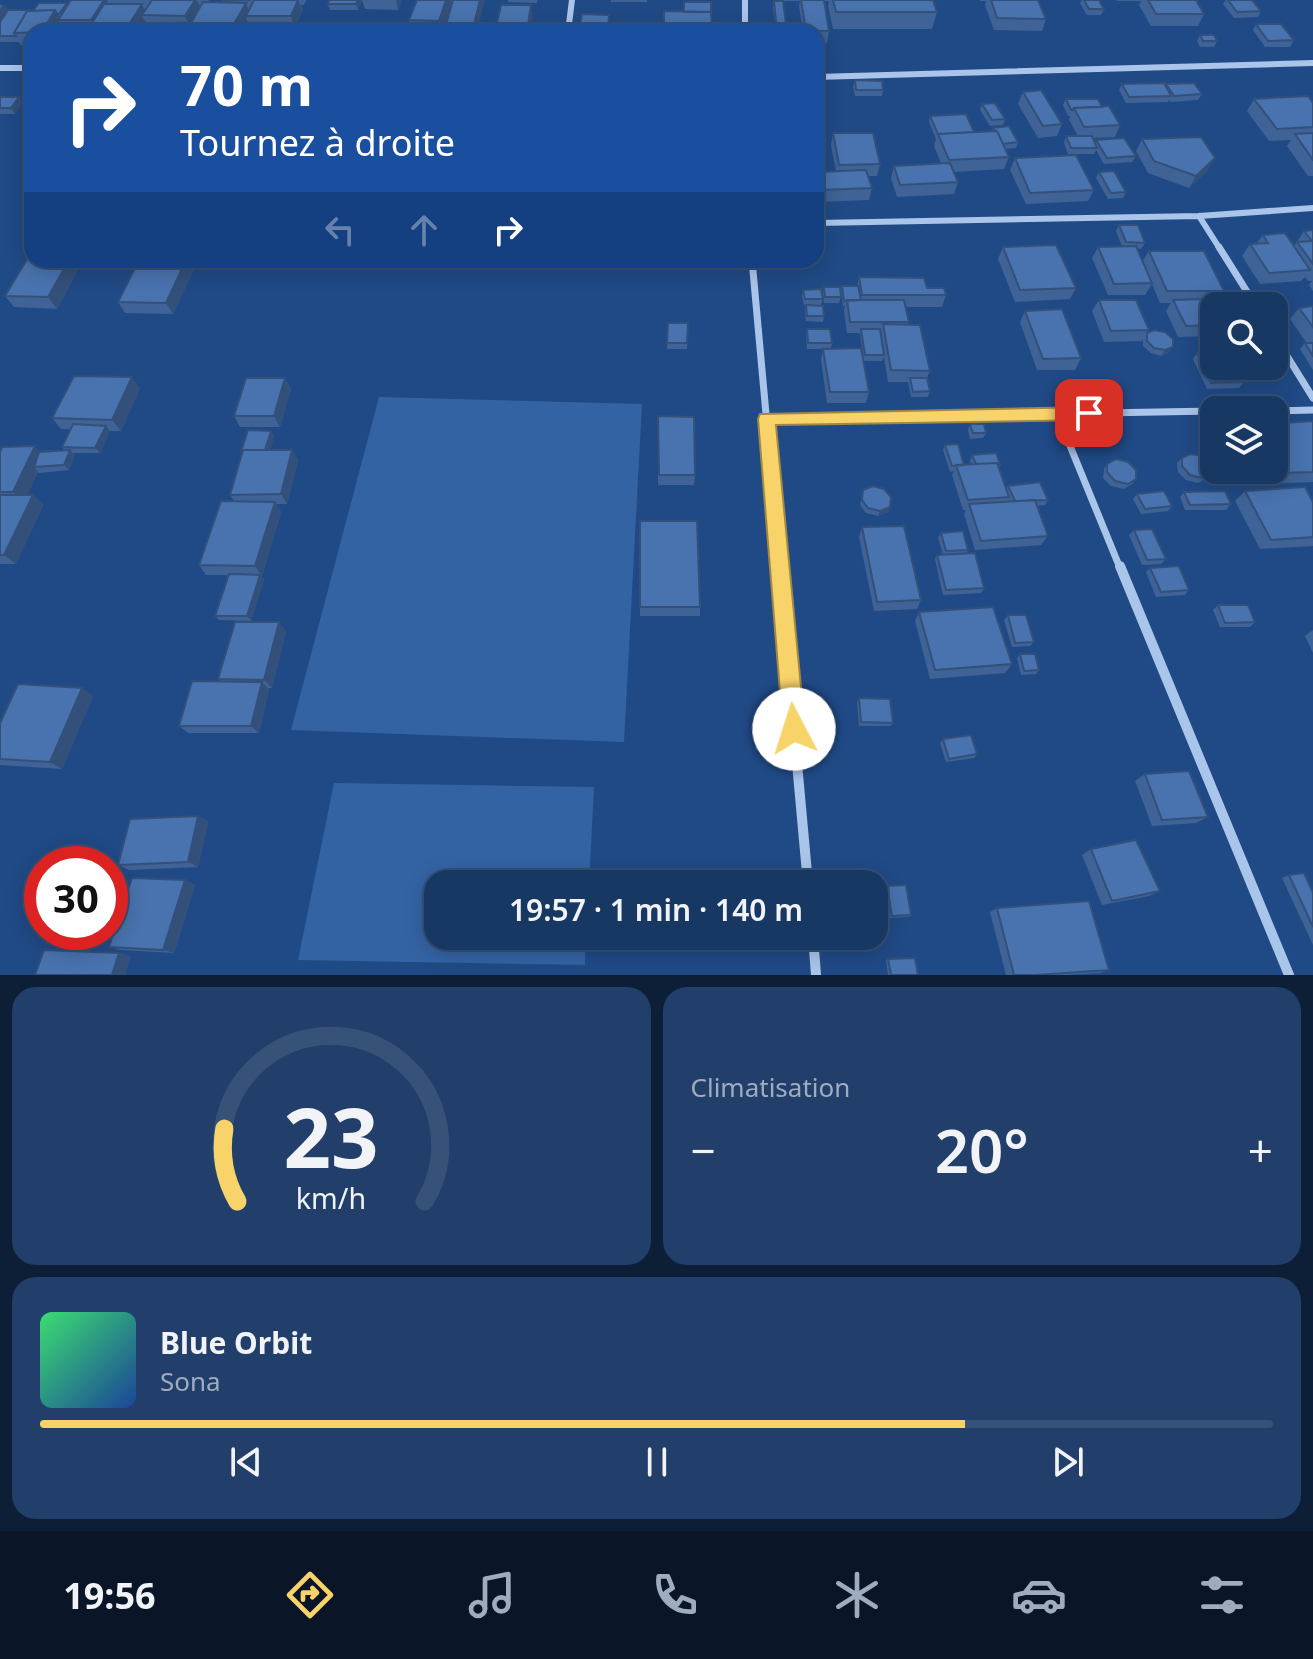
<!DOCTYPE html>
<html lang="fr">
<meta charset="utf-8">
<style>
:root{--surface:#183864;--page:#213f6a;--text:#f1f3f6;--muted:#9facbf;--line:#365278;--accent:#f7d36a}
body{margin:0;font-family:"Noto Sans",sans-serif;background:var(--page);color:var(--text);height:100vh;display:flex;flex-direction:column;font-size:30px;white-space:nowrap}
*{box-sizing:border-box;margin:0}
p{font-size:26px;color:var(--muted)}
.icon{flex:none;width:44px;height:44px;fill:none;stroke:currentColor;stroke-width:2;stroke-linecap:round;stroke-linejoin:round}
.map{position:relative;height:975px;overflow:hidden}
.side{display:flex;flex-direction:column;gap:12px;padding:12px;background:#0d1f37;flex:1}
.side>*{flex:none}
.guide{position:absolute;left:24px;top:24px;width:800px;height:244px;border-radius:24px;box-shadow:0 4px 20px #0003,0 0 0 2px var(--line);background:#1a4fa0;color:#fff;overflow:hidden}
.fabs{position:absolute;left:1200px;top:292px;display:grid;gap:16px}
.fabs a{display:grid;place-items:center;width:88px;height:88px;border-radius:16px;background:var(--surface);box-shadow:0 4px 20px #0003,0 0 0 2px var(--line);font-size:40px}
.speed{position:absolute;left:24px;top:846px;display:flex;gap:16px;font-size:40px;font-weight:700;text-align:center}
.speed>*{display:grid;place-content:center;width:104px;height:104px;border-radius:50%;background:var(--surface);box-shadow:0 4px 20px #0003,0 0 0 2px var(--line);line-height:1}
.speed .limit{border:12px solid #d22;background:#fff;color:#111}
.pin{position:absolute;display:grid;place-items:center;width:68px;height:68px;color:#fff;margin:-34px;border-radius:16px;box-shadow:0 4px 12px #0006}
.me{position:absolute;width:88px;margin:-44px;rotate:355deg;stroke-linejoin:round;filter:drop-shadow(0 0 6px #0008)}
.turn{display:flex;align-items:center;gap:28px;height:168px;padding:0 24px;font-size:36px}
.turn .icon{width:104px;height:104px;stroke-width:2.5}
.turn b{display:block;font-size:56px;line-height:68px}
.lanes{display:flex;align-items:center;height:76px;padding:0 24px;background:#0003;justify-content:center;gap:40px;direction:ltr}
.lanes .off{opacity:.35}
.big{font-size:60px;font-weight:600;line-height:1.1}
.side .widget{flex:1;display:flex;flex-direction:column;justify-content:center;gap:12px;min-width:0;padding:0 28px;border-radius:24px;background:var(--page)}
.side .dial{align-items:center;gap:0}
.dial svg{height:208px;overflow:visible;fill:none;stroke:var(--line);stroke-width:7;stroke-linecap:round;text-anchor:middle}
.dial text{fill:var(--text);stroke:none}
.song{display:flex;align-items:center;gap:24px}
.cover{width:96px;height:96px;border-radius:12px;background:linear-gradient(135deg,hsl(140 70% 55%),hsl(220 70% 35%))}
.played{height:8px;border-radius:4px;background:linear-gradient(90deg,var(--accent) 75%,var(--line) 75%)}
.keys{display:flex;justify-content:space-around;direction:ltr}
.heat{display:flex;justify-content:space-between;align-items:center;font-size:44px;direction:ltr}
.side .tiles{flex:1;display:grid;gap:12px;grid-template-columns:1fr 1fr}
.widget:last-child{grid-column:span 2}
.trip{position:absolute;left:424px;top:870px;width:464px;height:80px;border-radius:24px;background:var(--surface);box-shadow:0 4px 20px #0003,0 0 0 2px var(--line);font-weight:600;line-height:80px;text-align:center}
.menu{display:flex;height:128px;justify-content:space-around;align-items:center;background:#0a1628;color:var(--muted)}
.menu .icon{width:56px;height:56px}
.menu .selected{color:var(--accent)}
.menu b{font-size:36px;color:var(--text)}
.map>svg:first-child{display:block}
.green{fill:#3463a4}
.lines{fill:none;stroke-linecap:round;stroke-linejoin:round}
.minor-far2{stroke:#aac5ea;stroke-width:6}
.minor-far1{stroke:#aac5ea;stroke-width:7}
.minor{stroke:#aac5ea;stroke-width:10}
.wall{fill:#3f6396}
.shaded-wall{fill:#33507a}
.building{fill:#4973af;stroke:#33507a;stroke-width:2}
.route{fill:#f7d36a;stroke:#a18945;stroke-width:2}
</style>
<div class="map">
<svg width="1313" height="975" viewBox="0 0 1313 975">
<rect width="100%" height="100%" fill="#204a86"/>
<path class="green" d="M379 397 642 404 624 742 291 730Z
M334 783 594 787 589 884H438V936H586L585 965 298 960Z"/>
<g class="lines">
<path class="minor-far2" d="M745 0V32
M568 32 572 0
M0 68H32
M816 77 1313 63
M1199 216 1220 249
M816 223 1199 216 1313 208"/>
<path class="minor-far1" d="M1219 247 1256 306
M752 260 780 568
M1274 335 1313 398
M1274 411 1313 410
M1057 414 1120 568
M766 419 1214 411"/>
<path class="minor" d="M779 566 808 884
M1120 566 1289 975
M813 936 816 975"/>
</g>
<path class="wall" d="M71 0H209L208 2H223V0H306L304 5H301L303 10 294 28H250L247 20 241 32H195L192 25 190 28 148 27 144 20 138 32H64L60 24 55 32H32V45H21L19 42H0V22L8 10 0 19V4L8 10 31 11 67 3 68 5Z
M329 0H362L358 10H330L328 4Z
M362 0H402L398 10 365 9Z
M417 0H452L443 32H387L410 25 409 20Z
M508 0H537V3L508 2Z
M611 0H647V2H611Z
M783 0H933L937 12 932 29H833L828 6 829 1H824L829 31 827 43H816V32H803L799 6 800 1H783Z
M980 0H1038L1046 19 1042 31 994 30 985 5 986 1H980Z
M1082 0H1099L1104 9 1101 15H1087L1080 3Z
M1116 0H1196L1204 14 1198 26H1151L1139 5 1141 1H1117Z
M1226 0H1252L1261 11 1258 17 1234 18 1223 4Z
M774 1 787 32H776L773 7Z
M711 2V32H664V11L683 12Z
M1256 24 1294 40 1290 47H1265L1253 30Z
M1200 35 1217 41 1214 47H1200L1197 41Z
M855 80 883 90 882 96H855L853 87Z
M1122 84 1165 85 1166 84 1202 94 1198 100 1171 102 1169 100 1168 102 1126 103 1119 90Z
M1023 92 1062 124 1057 136 1038 138 1018 104Z
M0 97H19L22 103 15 114H0Z
M1066 99 1102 107 1120 125 1115 137 1093 138 1095 143 1096 140 1136 156 1132 162 1104 164 1096 150 1094 154H1068L1064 143 1066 136H1078L1069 120 1070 116H1068L1063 105Z
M1254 99 1313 103V176H1308L1287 146 1291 140 1269 141 1247 111Z
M982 104 1005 119 1003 125 990 126 980 110Z
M930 116 974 132 992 131 993 128 1018 142 1016 148 1005 149 1009 157 1004 169 954 172 958 182 954 194 897 197 891 178 894 166 941 163 934 146 936 139 929 122Z
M833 133 880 164 877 176H868L872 188 869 200 818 202 816 194V172L836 171 831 145Z
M1142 139 1208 170 1189 188 1148 173 1136 151Z
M1015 158 1094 190 1088 201 1026 204 1010 170Z
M1099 172 1126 192 1123 198 1108 199 1096 178Z
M1119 225 1145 243 1141 249 1137 248 1142 262 1149 251 1224 291 1214 306V336L1178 337 1166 311 1171 303H1160L1152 284 1145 295H1108L1092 258 1098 247 1122 246 1116 231Z
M1313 230V291L1309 285 1312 281H1308L1305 277 1301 281 1260 284 1242 256 1250 244H1256L1263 235 1294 246 1304 231Z
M1003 247 1076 288 1070 299 1015 302 998 259Z
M32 260H83L57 309 14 307 5 296Z
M198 260 173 314 125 313 118 302Z
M859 277 927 288 946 295 942 307H906L908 325 930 371 927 378 930 391 928 397H911L908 382H888L884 357 882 361H864L860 333H847L844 311 845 306H843L841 291 842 286H857Z
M824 287 841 297 839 303H824L823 293Z
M803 290 823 299 821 305H804L802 296Z
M1099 300 1149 330 1147 333 1169 352 1161 356 1151 353 1143 346V340L1142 341 1104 342 1092 311Z
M806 305 824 316 823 322 806 321 805 311Z
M1313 306V342H1306L1290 319 1299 308Z
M1025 311 1081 358 1075 370H1037L1020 322Z
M668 323H688L687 349H667Z
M807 329 832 343 831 349 869 392 866 403H827L821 360 823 349H807L806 335Z
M1305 343H1313V370L1300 349Z
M1197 353 1244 382 1239 388 1207 389 1193 359Z
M285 378 291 389 280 427H240L234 416Z
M140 388 121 431H110L100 453H73L75 455 69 470 39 473 38 472 27 495H33L43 505 16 564H0V452L64 450 62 447 70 429H61L52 418Z
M658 416 695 475 694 485H658Z
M1313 421V482L1240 485 1233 470H1274L1284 423Z
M970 424 986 433 983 438 970 439 968 430Z
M271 431 274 436 270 450H292L298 460 287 504H276L281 512 262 576H261L264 579 251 621 219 620 215 616 229 575H206L199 565 234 501 230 495 242 453Z
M945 445 964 465 971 464 970 461 972 455 1000 464 999 467 1006 489 1008 486 1048 500 1045 505 1037 506 1048 536 1041 545 975 550 964 514 966 510H963L952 475 954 471 950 472 943 450Z
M1182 458 1211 473 1206 478 1198 483 1186 480 1178 472 1177 463Z
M1107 464 1136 479 1132 484 1124 489 1111 486 1103 478 1104 469Z
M863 490 890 507 888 512 878 516 866 513 860 505Z
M1245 491 1313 502V546L1260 549 1235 501Z
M1184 492 1231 504 1226 510H1185L1180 497Z
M1137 494 1172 506 1168 511 1141 514 1133 499Z
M640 521 700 607V616H640Z
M862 527 921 600 917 609 874 611 859 537Z
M1134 530 1166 559 1161 564 1142 565 1129 535Z
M941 533 968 550 966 554 984 588 981 593 943 595 935 559 937 555 943 554 938 538Z
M1150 568 1189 590 1185 595 1156 597 1146 572Z
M1218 605 1255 622 1250 627H1220L1213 610Z
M919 612 1012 664 1005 673 930 679 915 621Z
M1008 615 1034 642 1030 646 1012 647 1004 620Z
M1313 630V653L1305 636Z
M286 631 272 688H268L269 689 259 733H188L179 726 220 681 218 679Z
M1020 654 1039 670 1036 674 1021 675 1017 658Z
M93 696 62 769 0 765V723Z
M859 698 893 723 891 726H859L857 702Z
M943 739 977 754 974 758 946 762 940 743Z
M1145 774 1208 817 1196 823 1152 826 1135 781Z
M198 816 208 822 198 867 129 870 118 865Z
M1091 849 1160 891 1149 896 1102 905 1082 855Z
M1289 875 1313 893V945L1282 878Z
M185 880 195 885 174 953 120 950 109 947Z
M887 886 911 915 909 917 889 918 884 889Z
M997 908 1109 970 1099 973 1066 975H1006L990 912Z
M888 959 918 975H888L886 960Z"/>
<path class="shaded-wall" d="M104 0H107L111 9 93 23 91 20Z
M195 0H197L201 9 191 23 192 25 190 28 185 16Z
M298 0 303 10 294 28 291 16Z
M358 0H362L358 10 356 4Z
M396 0H402L398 10Z
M446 0H452L443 32H439L440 28 439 21Z
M480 0H485L477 32H472Z
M246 3 250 15 246 16 247 20 241 32H237L234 24Z
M5 4 8 10 0 19V9Z
M142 4 147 15H142L144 20 138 32H134L130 23Z
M531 5 533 17 530 32H527Z
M55 10 60 20H58L60 24 55 32H42Z
M19 97 22 103 15 114 11 108Z
M1215 158 1208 170 1189 188 1196 176Z
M69 260H83L57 309 48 297Z
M186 260H198L173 314 166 303Z
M1173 347 1169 352 1161 356 1165 350Z
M132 377 140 388 121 431 112 420Z
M285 378 291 389 280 427 274 416Z
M106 426 110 431 100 453 95 448Z
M271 431 274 436 268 458 264 452Z
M35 446 44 457 34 467 38 472 24 502 13 492Z
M70 450 75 455 69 470 64 465Z
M292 450 298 460 287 504 281 494Z
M33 495 43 505 16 564 4 555Z
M275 502 281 512 262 576 255 566Z
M890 507 888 512 878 516 880 511Z
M260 575 264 579 251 621 247 616Z
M279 622 286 631 272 688 264 680Z
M262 682 269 689 259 733 251 726Z
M82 688 93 696 62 769 50 762Z
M198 816 208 822 198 867 188 862Z
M185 880 195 885 174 953 163 950Z
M119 953 131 956 125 975H112Z"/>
<path class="building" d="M71 0H104L91 20H58Z
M152 0H195L185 16 142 15Z
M223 0H251L223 1Z
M254 0H298L291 16H246Z
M329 0H358L356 4H328Z
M417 0H446L439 21 409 20Z
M453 0H480L472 32H444Z
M801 0H824L829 31H806Z
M833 0H933L937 12H836Z
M991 0H1038L1046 19 997 18Z
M1084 0H1099L1104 9H1089Z
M1148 0H1196L1204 14H1156Z
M1228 0H1252L1261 11 1237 12Z
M774 1H783L787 32H777Z
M203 2 246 3 234 24 191 23Z
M684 2H711V12H684Z
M39 3H67L58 15 55 10 33 11Z
M104 4H142L130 23H92Z
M501 5H531L527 32H495Z
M8 10H30L27 11 14 33 16 36H0V22Z
M55 10 42 32 14 33 27 11Z
M664 11 711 12 712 31 664 30Z
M582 14 609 15 608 32H579Z
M390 24 441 25 439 32H387Z
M1256 24H1281L1294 40 1268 41Z
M70 27 91 28 87 32H66Z
M1200 35H1214L1217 41H1203Z
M855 80 882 81 883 90H856Z
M1164 83 1171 96 1129 97 1122 84Z
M1194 83 1202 94 1174 96 1166 84Z
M1041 90 1062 124 1043 126 1023 92Z
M1308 96 1313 103V127L1277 129 1254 99Z
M0 97H19L11 108H0Z
M1066 99H1098L1102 107 1074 108 1073 110H1071Z
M995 103 1005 119 992 120 982 104Z
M1109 106 1120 125 1084 127 1074 108Z
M966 114 974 132 938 134 930 116Z
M1009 126 1018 142 1003 144 997 131H995L993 128Z
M997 131 1009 157 949 160 938 134Z
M833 133H873L880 164 839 165Z
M1313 133V160L1295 134Z
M1066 136H1092L1097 148H1071Z
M1201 137 1215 158 1196 176 1154 161 1142 139Z
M1124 138 1136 156 1107 158 1096 140Z
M1076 155 1094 190 1030 193 1015 158Z
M950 163 958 182 900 185 894 166Z
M866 170 872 188 820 190 816 175V172Z
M1114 171 1126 192 1111 193 1099 172Z
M1119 225H1138L1145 243 1126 242Z
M1313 230V264L1297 242 1312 241 1304 231Z
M1285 233 1310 270 1269 273 1250 244 1268 243 1263 235Z
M1056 245 1076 288 1020 290 1003 247Z
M1136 246 1152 283 1114 284 1098 247Z
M32 251V260H69L48 297 5 296Z
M1149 251H1204L1224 291H1167Z
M139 260H186L166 303 118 302Z
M859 277 924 278 927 288H944L946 295H862Z
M842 286H858L861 300 844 301Z
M824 287H840L841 297H825Z
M821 289 823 299H805L803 290Z
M1233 298 1238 306H1214V325L1186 326 1173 300Z
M847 300H904L909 322H850Z
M1099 300H1136L1149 330 1111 331Z
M806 305 823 306 824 316H807Z
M1313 306V327L1299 308Z
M1062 309 1081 358 1043 359 1025 311Z
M668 323H688L687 343H667Z
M883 324 920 325 930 371 891 370Z
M807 329H830L832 343H808Z
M861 329H880L884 355H865Z
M1154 330 1165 332 1173 339V347L1165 350 1154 348 1147 341V333Z
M1305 343H1313V356Z
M861 348 869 392H830L823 349Z
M1197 353H1214V366H1235L1244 382 1211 383Z
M74 376 132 377 112 420 52 418Z
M246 378H285L274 416H234Z
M910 378H927L930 391 913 392Z
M658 416 694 417 695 475H659Z
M1274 418H1282L1284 423 1313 421V472L1250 474 1248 470H1274Z
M73 424 106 426 95 448 62 447Z
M970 424H984L986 433H973Z
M248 430 271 431 265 450H243L241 452Z
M958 444 964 465 952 466 945 445Z
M35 446 13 492H0V452L2 447Z
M70 450 64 465 34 467 39 452Z
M243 450H292L281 494 230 495Z
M996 453 1000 464H998L997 463 976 464 972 455Z
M1190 454 1202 456 1210 464 1211 473 1202 478 1190 475 1182 466V458Z
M1116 459 1128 462 1136 470V479L1128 484 1115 481 1107 472V464Z
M997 463 1009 497 968 500 956 465Z
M1040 482 1048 500 1015 501 1008 486Z
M873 486 884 489 891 497 890 507 880 511 868 508 862 500 863 490Z
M1305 487 1313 502V537L1271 540 1245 491Z
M1164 491 1172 506 1145 509 1137 494Z
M1225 491 1231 504 1190 505 1184 492Z
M0 495H33L4 555H0Z
M1035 500 1048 536 981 541 969 504Z
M221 501 275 502 255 566 199 565Z
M640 521H697L700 607H640Z
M904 526 921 600 877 602 862 527Z
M1152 529 1166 559 1147 560 1134 530Z
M963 531 968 550 946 551 941 533Z
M975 553 984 588 946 590 937 555Z
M1179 566 1189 590 1161 592 1150 568Z
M229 574 260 575 247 616H215Z
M1218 605H1248L1255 622 1225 623Z
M993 607 1012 664 935 670 919 612Z
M1008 615H1026L1034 642 1015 643Z
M235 622H279L264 680 218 679Z
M1020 654H1035L1039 670 1024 671Z
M192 681 262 682 251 726H179Z
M18 684 82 688 50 762 0 759V723Z
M859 698 890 699 893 723 861 722Z
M971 735 977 754 949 759 943 739Z
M1189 771 1208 817 1162 820 1145 774Z
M198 816 188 862 118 865 130 819Z
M1136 840 1160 891 1112 901 1091 849Z
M1304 873 1313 893V927L1289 875Z
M132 878 185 880 163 950 109 947Z
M906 885 911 915 892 916 887 886Z
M1089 901 1109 970 1035 975H1014L997 908Z
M44 950 119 953 112 975H35Z
M915 958 918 975H891L888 959Z"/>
<path class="route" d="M1089 407 1097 413 1089 420 776 425 805 729 802 736 794 739 787 736 783 729 758 419 760 414Z"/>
</svg>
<div class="fabs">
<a><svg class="icon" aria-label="search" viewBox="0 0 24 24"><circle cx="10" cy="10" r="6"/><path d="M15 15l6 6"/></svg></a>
<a><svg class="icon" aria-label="layers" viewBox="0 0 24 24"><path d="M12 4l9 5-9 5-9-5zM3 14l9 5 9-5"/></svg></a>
</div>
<div class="speed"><div class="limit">30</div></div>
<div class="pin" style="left:1089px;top:413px;background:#d93025"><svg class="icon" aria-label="arrive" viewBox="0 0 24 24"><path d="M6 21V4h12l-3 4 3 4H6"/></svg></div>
<svg class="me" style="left:794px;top:729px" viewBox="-20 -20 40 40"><circle r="19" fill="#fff"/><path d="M0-13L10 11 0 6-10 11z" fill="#f7d36a"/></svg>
<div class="trip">19:57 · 1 min · 140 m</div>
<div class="guide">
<div class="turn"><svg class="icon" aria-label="right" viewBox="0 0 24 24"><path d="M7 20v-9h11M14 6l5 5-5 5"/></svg><div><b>70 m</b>Tournez à droite</div></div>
<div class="lanes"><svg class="icon off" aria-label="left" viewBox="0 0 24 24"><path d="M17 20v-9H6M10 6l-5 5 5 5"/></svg><svg class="icon off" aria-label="ahead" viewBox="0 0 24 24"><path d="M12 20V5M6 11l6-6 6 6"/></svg><svg class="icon" aria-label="right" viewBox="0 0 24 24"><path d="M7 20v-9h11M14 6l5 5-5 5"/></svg></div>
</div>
</div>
<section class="side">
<div class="tiles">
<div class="widget dial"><svg viewBox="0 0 100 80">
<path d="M14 69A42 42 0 1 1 86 69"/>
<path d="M14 69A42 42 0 0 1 9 41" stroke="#f7d36a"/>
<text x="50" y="56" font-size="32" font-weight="700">23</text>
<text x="50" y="72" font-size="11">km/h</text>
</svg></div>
<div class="widget"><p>Climatisation</p>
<div class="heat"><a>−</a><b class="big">20°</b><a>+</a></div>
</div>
<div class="widget">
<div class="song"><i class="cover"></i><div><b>Blue Orbit</b><p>Sona</p></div></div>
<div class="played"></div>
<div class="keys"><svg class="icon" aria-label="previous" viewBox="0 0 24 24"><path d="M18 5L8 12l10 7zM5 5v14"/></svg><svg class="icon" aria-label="pause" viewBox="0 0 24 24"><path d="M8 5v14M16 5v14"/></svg><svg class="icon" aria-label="next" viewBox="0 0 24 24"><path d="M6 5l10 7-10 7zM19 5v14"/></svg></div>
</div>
</div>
</section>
<nav class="menu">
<b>19:56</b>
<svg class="icon selected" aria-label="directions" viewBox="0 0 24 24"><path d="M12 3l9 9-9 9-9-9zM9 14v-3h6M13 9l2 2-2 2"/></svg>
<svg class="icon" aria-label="music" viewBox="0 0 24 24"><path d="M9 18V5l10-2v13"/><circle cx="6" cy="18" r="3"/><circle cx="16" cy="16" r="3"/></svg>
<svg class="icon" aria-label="phone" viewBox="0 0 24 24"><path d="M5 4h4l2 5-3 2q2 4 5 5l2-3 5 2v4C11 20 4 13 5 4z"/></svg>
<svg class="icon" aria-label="climate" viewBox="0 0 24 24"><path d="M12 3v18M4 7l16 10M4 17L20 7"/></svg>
<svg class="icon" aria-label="car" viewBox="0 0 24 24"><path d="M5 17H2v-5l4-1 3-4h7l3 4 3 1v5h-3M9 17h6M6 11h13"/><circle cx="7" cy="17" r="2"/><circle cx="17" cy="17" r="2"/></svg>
<svg class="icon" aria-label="filters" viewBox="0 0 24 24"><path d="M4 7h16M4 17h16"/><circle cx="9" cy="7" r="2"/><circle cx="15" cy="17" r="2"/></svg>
</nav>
